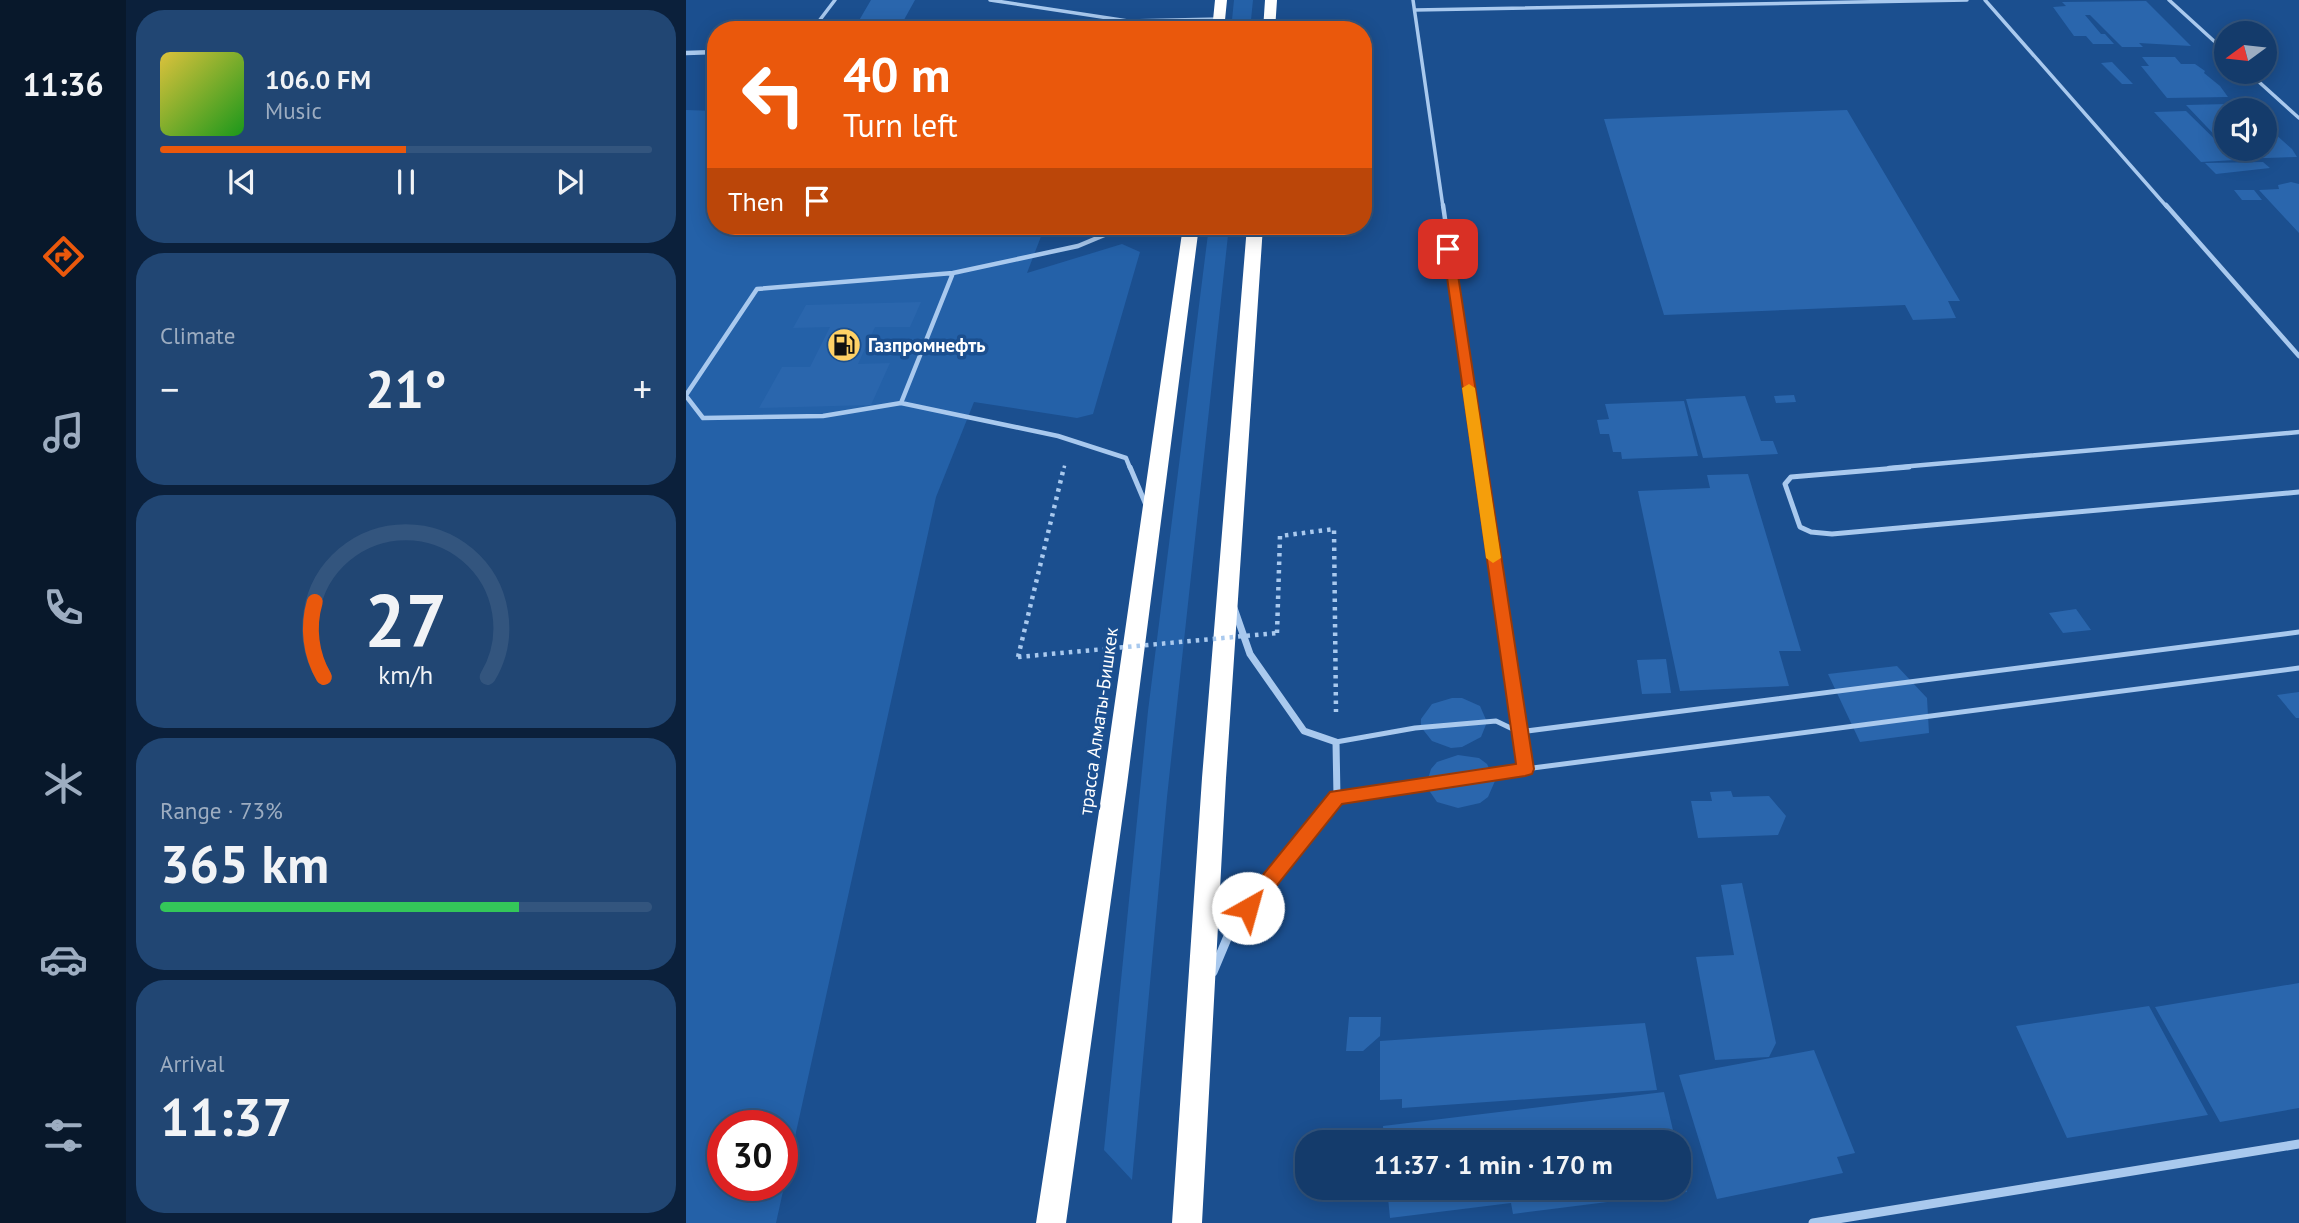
<!DOCTYPE html>
<meta charset="utf-8">
<style>
:root{--surface:#143b6b;--page:#214673;--text:#f1f3f6;--muted:#9dadc1;--line:#33557e;--accent:#ea580c}
body{margin:0;font-family:"PT Sans",sans-serif;background:var(--page);color:var(--text);height:100vh;display:flex;flex-direction:column;font-size:26px;white-space:nowrap}
*{box-sizing:border-box;margin:0}
p{font-size:23px;color:var(--muted)}
.icon{flex:none;width:38px;height:38px;fill:none;stroke:currentColor;stroke-width:2;stroke-linecap:round;stroke-linejoin:round}
.map{position:relative;flex:1;overflow:hidden}
.sheet{display:flex;flex-direction:column;gap:10px;padding:10px;background:#0b203b;width:560px}
.sheet>*{flex:none}
.guide{position:absolute;left:21px;top:21px;width:665px;height:214px;border-radius:28px;box-shadow:0 4px 18px #0003,0 0 0 2px var(--line);background:#ea580c;color:#fff;overflow:hidden}
.needle{width:46px;rotate:255deg}
.buttons{position:absolute;left:1528px;top:21px;display:grid;gap:14px}
.buttons a{display:grid;place-items:center;width:63px;height:63px;border-radius:50%;background:var(--surface);box-shadow:0 4px 18px #0003,0 0 0 2px var(--line);font-size:35px}
.speed{position:absolute;left:21px;top:1110px;display:flex;gap:14px;font-size:35px;font-weight:700;text-align:center}
.speed>*{display:grid;place-content:center;width:91px;height:91px;border-radius:50%;background:var(--surface);box-shadow:0 4px 18px #0003,0 0 0 2px var(--line);line-height:1}
.speed .limit{border:10px solid #d22;background:#fff;color:#111}
.pin{position:absolute;display:grid;place-items:center;width:60px;height:60px;color:#fff;margin:-30px;border-radius:14px;box-shadow:0 4px 10px #0006}
.me{position:absolute;width:77px;margin:-38px;rotate:38deg;stroke-linejoin:round;filter:drop-shadow(0 0 5px #0008)}
.turn{display:flex;align-items:center;gap:24px;height:147px;padding:0 21px;font-size:32px}
.turn .icon{width:91px;height:91px;stroke-width:2.5}
.turn b{display:block;font-size:49px;line-height:60px}
.then{display:flex;align-items:center;height:66px;padding:0 21px;background:#0003;gap:14px;font-size:26px}
.big{font-size:52px;font-weight:700;line-height:1.1}
.sheet .widget{flex:1;display:flex;flex-direction:column;justify-content:center;gap:10px;min-width:0;padding:0 24px;border-radius:28px;background:var(--page)}
.sheet .dial{align-items:center;gap:0}
.dial svg{height:182px;overflow:visible;fill:none;stroke:var(--line);stroke-width:7;stroke-linecap:round;text-anchor:middle}
.dial text{fill:var(--text);stroke:none}
.song{display:flex;align-items:center;gap:21px}
.cover{width:84px;height:84px;border-radius:10px;background:linear-gradient(135deg,hsl(50 70% 55%),hsl(120 70% 35%))}
.played{height:7px;border-radius:4px;background:linear-gradient(90deg,var(--accent) 50%,var(--line) 50%)}
.keys{display:flex;justify-content:space-around;direction:ltr}
.heat{display:flex;justify-content:space-between;align-items:center;font-size:38px;direction:ltr}
.charge{height:10px;border-radius:5px;background:linear-gradient(90deg,#34c759 73%,var(--line) 0)}
.trip{position:absolute;left:609px;top:1130px;width:396px;height:70px;border-radius:28px;background:var(--surface);box-shadow:0 4px 18px #0003,0 0 0 2px var(--line);font-weight:700;line-height:70px;text-align:center}
main{display:flex;flex:1;min-height:0}
.tabs{display:flex;flex-direction:column;width:126px;justify-content:space-around;align-items:center;background:#08182b;color:var(--muted)}
.tabs .icon{width:49px;height:49px}
.tabs .on{color:var(--accent)}
.tabs b{font-size:32px;color:var(--text)}
.map>svg:first-child{display:block}
.green{fill:#2461a8;fill-rule:evenodd}
.building{fill:#2a66ad}
.lines{fill:none;stroke-linecap:round;stroke-linejoin:round}
.path-far1{stroke:#a9c9ee;stroke-width:3.5;stroke-dasharray:2.5 4.5;stroke-linecap:butt}
.path{stroke:#a9c9ee;stroke-width:4.5;stroke-dasharray:3.5 5;stroke-linecap:butt}
.lane-far2{stroke:#a9c9ee;stroke-width:3.5}
.lane-far1{stroke:#a9c9ee;stroke-width:4.5}
.lane{stroke:#a9c9ee;stroke-width:5}
.street-far2{stroke:#a9c9ee;stroke-width:4.5}
.street-far1{stroke:#a9c9ee;stroke-width:7}
.street{stroke:#a9c9ee;stroke-width:9}
.highway{fill:#fff;fill-rule:evenodd}
.path-bridge{stroke:#a9c9ee;stroke-width:4.5;stroke-dasharray:3.5 5;stroke-linecap:butt}
.route{fill:#ea580c;stroke:#983908;stroke-width:2}
.slow{fill:#f59e0b}
.labels{text-anchor:middle;dominant-baseline:central;stroke-width:7;stroke-linejoin:round;paint-order:stroke}
.poi-label{font-size:19px;font-weight:bold;fill:#fff;stroke:#1b4f8f;text-anchor:start}
.street-label{font-size:19px;fill:#fff;stroke:#1b4f8f}
</style>
<main>
<nav class="tabs">
<b>11:36</b>
<svg class="icon on" aria-label="directions" viewBox="0 0 24 24"><path d="M12 3l9 9-9 9-9-9zM9 14v-3h6M13 9l2 2-2 2"/></svg>
<svg class="icon" aria-label="music" viewBox="0 0 24 24"><path d="M9 18V5l10-2v13"/><circle cx="6" cy="18" r="3"/><circle cx="16" cy="16" r="3"/></svg>
<svg class="icon" aria-label="phone" viewBox="0 0 24 24"><path d="M5 4h4l2 5-3 2q2 4 5 5l2-3 5 2v4C11 20 4 13 5 4z"/></svg>
<svg class="icon" aria-label="climate" viewBox="0 0 24 24"><path d="M12 3v18M4 7l16 10M4 17L20 7"/></svg>
<svg class="icon" aria-label="car" viewBox="0 0 24 24"><path d="M5 17H2v-5l4-1 3-4h7l3 4 3 1v5h-3M9 17h6M6 11h13"/><circle cx="7" cy="17" r="2"/><circle cx="17" cy="17" r="2"/></svg>
<svg class="icon" aria-label="filters" viewBox="0 0 24 24"><path d="M4 7h16M4 17h16"/><circle cx="9" cy="7" r="2"/><circle cx="15" cy="17" r="2"/></svg>
</nav>
<section class="sheet">
<div class="widget">
<div class="song"><i class="cover"></i><div><b>106.0 FM</b><p>Music</p></div></div>
<div class="played"></div>
<div class="keys"><svg class="icon" aria-label="previous" viewBox="0 0 24 24"><path d="M18 5L8 12l10 7zM5 5v14"/></svg><svg class="icon" aria-label="pause" viewBox="0 0 24 24"><path d="M8 5v14M16 5v14"/></svg><svg class="icon" aria-label="next" viewBox="0 0 24 24"><path d="M6 5l10 7-10 7zM19 5v14"/></svg></div>
</div>
<div class="widget"><p>Climate</p>
<div class="heat"><a>−</a><b class="big">21°</b><a>+</a></div>
</div>
<div class="widget dial"><svg viewBox="0 0 100 80">
<path d="M14 69A42 42 0 1 1 86 69"/>
<path d="M14 69A42 42 0 0 1 10 36" stroke="#ea580c"/>
<text x="50" y="56" font-size="32" font-weight="700">27</text>
<text x="50" y="72" font-size="11">km/h</text>
</svg></div>
<div class="widget"><p>Range · 73%</p><b class="big">365 km</b><div class="charge"></div></div>
<div class="widget"><p>Arrival</p><b class="big">11:37</b></div>
</section>
<div class="map">
<svg width="1613" height="1223" viewBox="0 0 1613 1223">
<rect width="100%" height="100%" fill="#1b4f8f"/>
<path class="green" d="M548 0H567L564 30H545Z
M0 110 30 111V226H359L341 273 436 244 454 252 407 414 391 418 288 402 250 497 90 1223H0ZM37 1125H96V1185H37Z
M523 226H543L481 797 446 1180 418 1150 462 711Z"/>
<path class="building" d="M185 0H229L214 27 168 29Z
M1460 1 1505 46 1453 43 1457 47H1436L1404 15H1399L1415 34H1419L1428 44H1407L1400 36H1388L1367 7 1380 6 1376 2Z
M1456 57H1489L1495 64H1509L1519 71 1518 73 1534 86 1542 97 1481 98 1455 66H1463Z
M1426 62 1447 84H1436L1415 63Z
M1542 104 1565 110H1540V147L1500 105Z
M1161 110 1274 301H1262L1270 318 1227 320 1219 305 978 315 918 119Z
M1500 111 1550 160 1515 162 1468 112Z
M1578 124 1606 149 1611 157 1551 159 1541 149H1578Z
M1577 162 1584 168 1530 174 1519 163Z
M1605 182 1613 184V233L1573 190 1593 189 1592 185Z
M1548 190H1568L1576 200H1556Z
M235 302 224 327H189L172 364 204 363 185 405 73 408 96 367H124L144 327 107 328 120 305Z
M1108 395 1110 402 1090 403 1088 396Z
M1059 396 1075 441H1087L1092 454 1017 458 1000 399Z
M998 401 1012 456 936 459 935 452H927L923 434H914L911 420 923 419 919 404Z
M1062 474 1115 651H1093L1103 686 994 691 952 491 1024 488 1021 475Z
M1390 609 1405 630 1377 633 1363 613Z
M980 659 985 693 956 694 951 660Z
M1211 666 1241 698 1243 733 1174 742 1142 674Z
M1613 692V718H1610L1591 695Z
M766 698H776L794 706 801 722 795 737 776 747 765 748 746 741 735 727V719L746 704Z
M772 755 793 758 801 764 809 781 802 797 794 803 772 808 751 802 740 786 745 769 751 762Z
M1045 791 1047 797 1083 796 1100 816 1092 835 1012 838 1005 801H1026L1024 792Z
M1056 883 1090 1043 1083 1057 1029 1060 1010 957 1048 955 1035 885Z
M1613 983V1108L1534 1122 1469 1007Z
M1463 1006 1522 1115 1381 1138 1330 1026Z
M663 1017H695L694 1036 677 1051H660Z
M959 1023 971 1090 716 1108V1099L694 1100V1041Z
M1128 1050 1169 1153 1151 1157 1157 1173 1031 1199 993 1075Z
M978 1092 990 1143H698L697 1126Z
M993 1157 1001 1192 827 1214 825 1203 704 1218 701 1188H992Z"/>
<g class="lines">
<path class="path-far1" d="M378 468 379 464"/>
<path class="path" d="M591 633 594 536 648 529 650 712
M332 657 378 467"/>
<path class="lane-far2" d="M304 0 442 21 533 19
M727 0 757 207
M1299 0 1481 207
M1483 0 1540 52
M729 10 1281 0
M130 25 149 0
M1562 72 1613 118"/>
<path class="lane-far1" d="M757 205 795 468
M1480 205 1613 356
M440 226 392 246 267 273 215 403 372 436 440 458 444 468
M0 395 71 289 267 273
M0 396 17 418 137 416 215 403
M1203 468 1613 432"/>
<path class="lane" d="M444 467 460 505
M795 467 839 769
M1223 467 1105 477 1099 484 1114 527 1125 532 1146 534 1613 492
M650 742 729 728 810 721 833 732 1613 632
M651 797 839 769 1613 668"/>
<path class="street-far2" d="M0 53 30 52"/>
<path class="street-far1" d="M548 608 564 654 618 731 650 742 651 797 648 801"/>
<path class="street" d="M527 972 545 929 649 799
M1127 1223 1613 1144"/>
<path class="highway" d="M529 0H541L538 30H526Z
M579 0H591L589 30H577Z
M497 226H513L441 785 380 1223H350L417 785Z
M561 226H577L540 778 516 1223H486L516 778Z"/>
<path class="path-bridge" d="M332 657 591 633"/>
</g>
<path class="route" d="M762 245 768 249 848 769 846 774 839 776 656 804 568 914 562 916 555 914 552 908 555 902 644 792 830 764 757 249Z"/>
<path class="slow" d="M783 384 789 388 815 558 807 563 800 558 776 388Z"/>
<defs>
<g id="fuel-disc" transform="scale(1.75)"><circle r="9.5" fill="#ffd166" stroke="#1b4f8f"/><path d="M-5.5-6h7V0h2V4h1.3V-2.5L3-4.5l.8-.8L6-3V5H2.5V1h-1V6h-7ZM-4.2-4.7v3.2H.2V-4.7Z" fill="#111"/></g>
</defs>
<g fill-rule="evenodd">
<use href="#fuel-disc" x="158" y="345"/>
</g>
<g class="labels">
<g class="poi-label">
<text x="182" y="345">Газпромнефть</text>
</g>
<g class="street-label">
<text transform="translate(412 721) rotate(-82)">трасса Алматы-Бишкек</text>
</g>
</g>
</svg>
<div class="buttons">
<a><svg class="needle" viewBox="-14 -14 28 28"><path d="M0-13l5 13h-10z" fill="#e53935"/><path d="M0 13l5-13h-10z" fill="#9dadc1"/></svg></a>
<a><svg class="icon" aria-label="sound" viewBox="0 0 24 24"><path d="M4 9h4l5-4v14l-5-4H4zM17 9q2 3 0 6"/></svg></a>
</div>
<div class="speed"><div class="limit">30</div></div>
<div class="pin" style="left:762px;top:249px;background:#d93025"><svg class="icon" aria-label="arrive" viewBox="0 0 24 24"><path d="M6 21V4h12l-3 4 3 4H6"/></svg></div>
<svg class="me" style="left:562px;top:908px" viewBox="-20 -20 40 40"><circle r="19" fill="#fff"/><path d="M0-13L10 11 0 6-10 11z" fill="#ea580c"/></svg>
<div class="trip">11:37 · 1 min · 170 m</div>
<div class="guide">
<div class="turn"><svg class="icon" aria-label="left" viewBox="0 0 24 24"><path d="M17 20v-9H6M10 6l-5 5 5 5"/></svg><div><b>40 m</b>Turn left</div></div>
<div class="then">Then<svg class="icon" aria-label="arrive" viewBox="0 0 24 24"><path d="M6 21V4h12l-3 4 3 4H6"/></svg></div>
</div>
</div>
</main>
